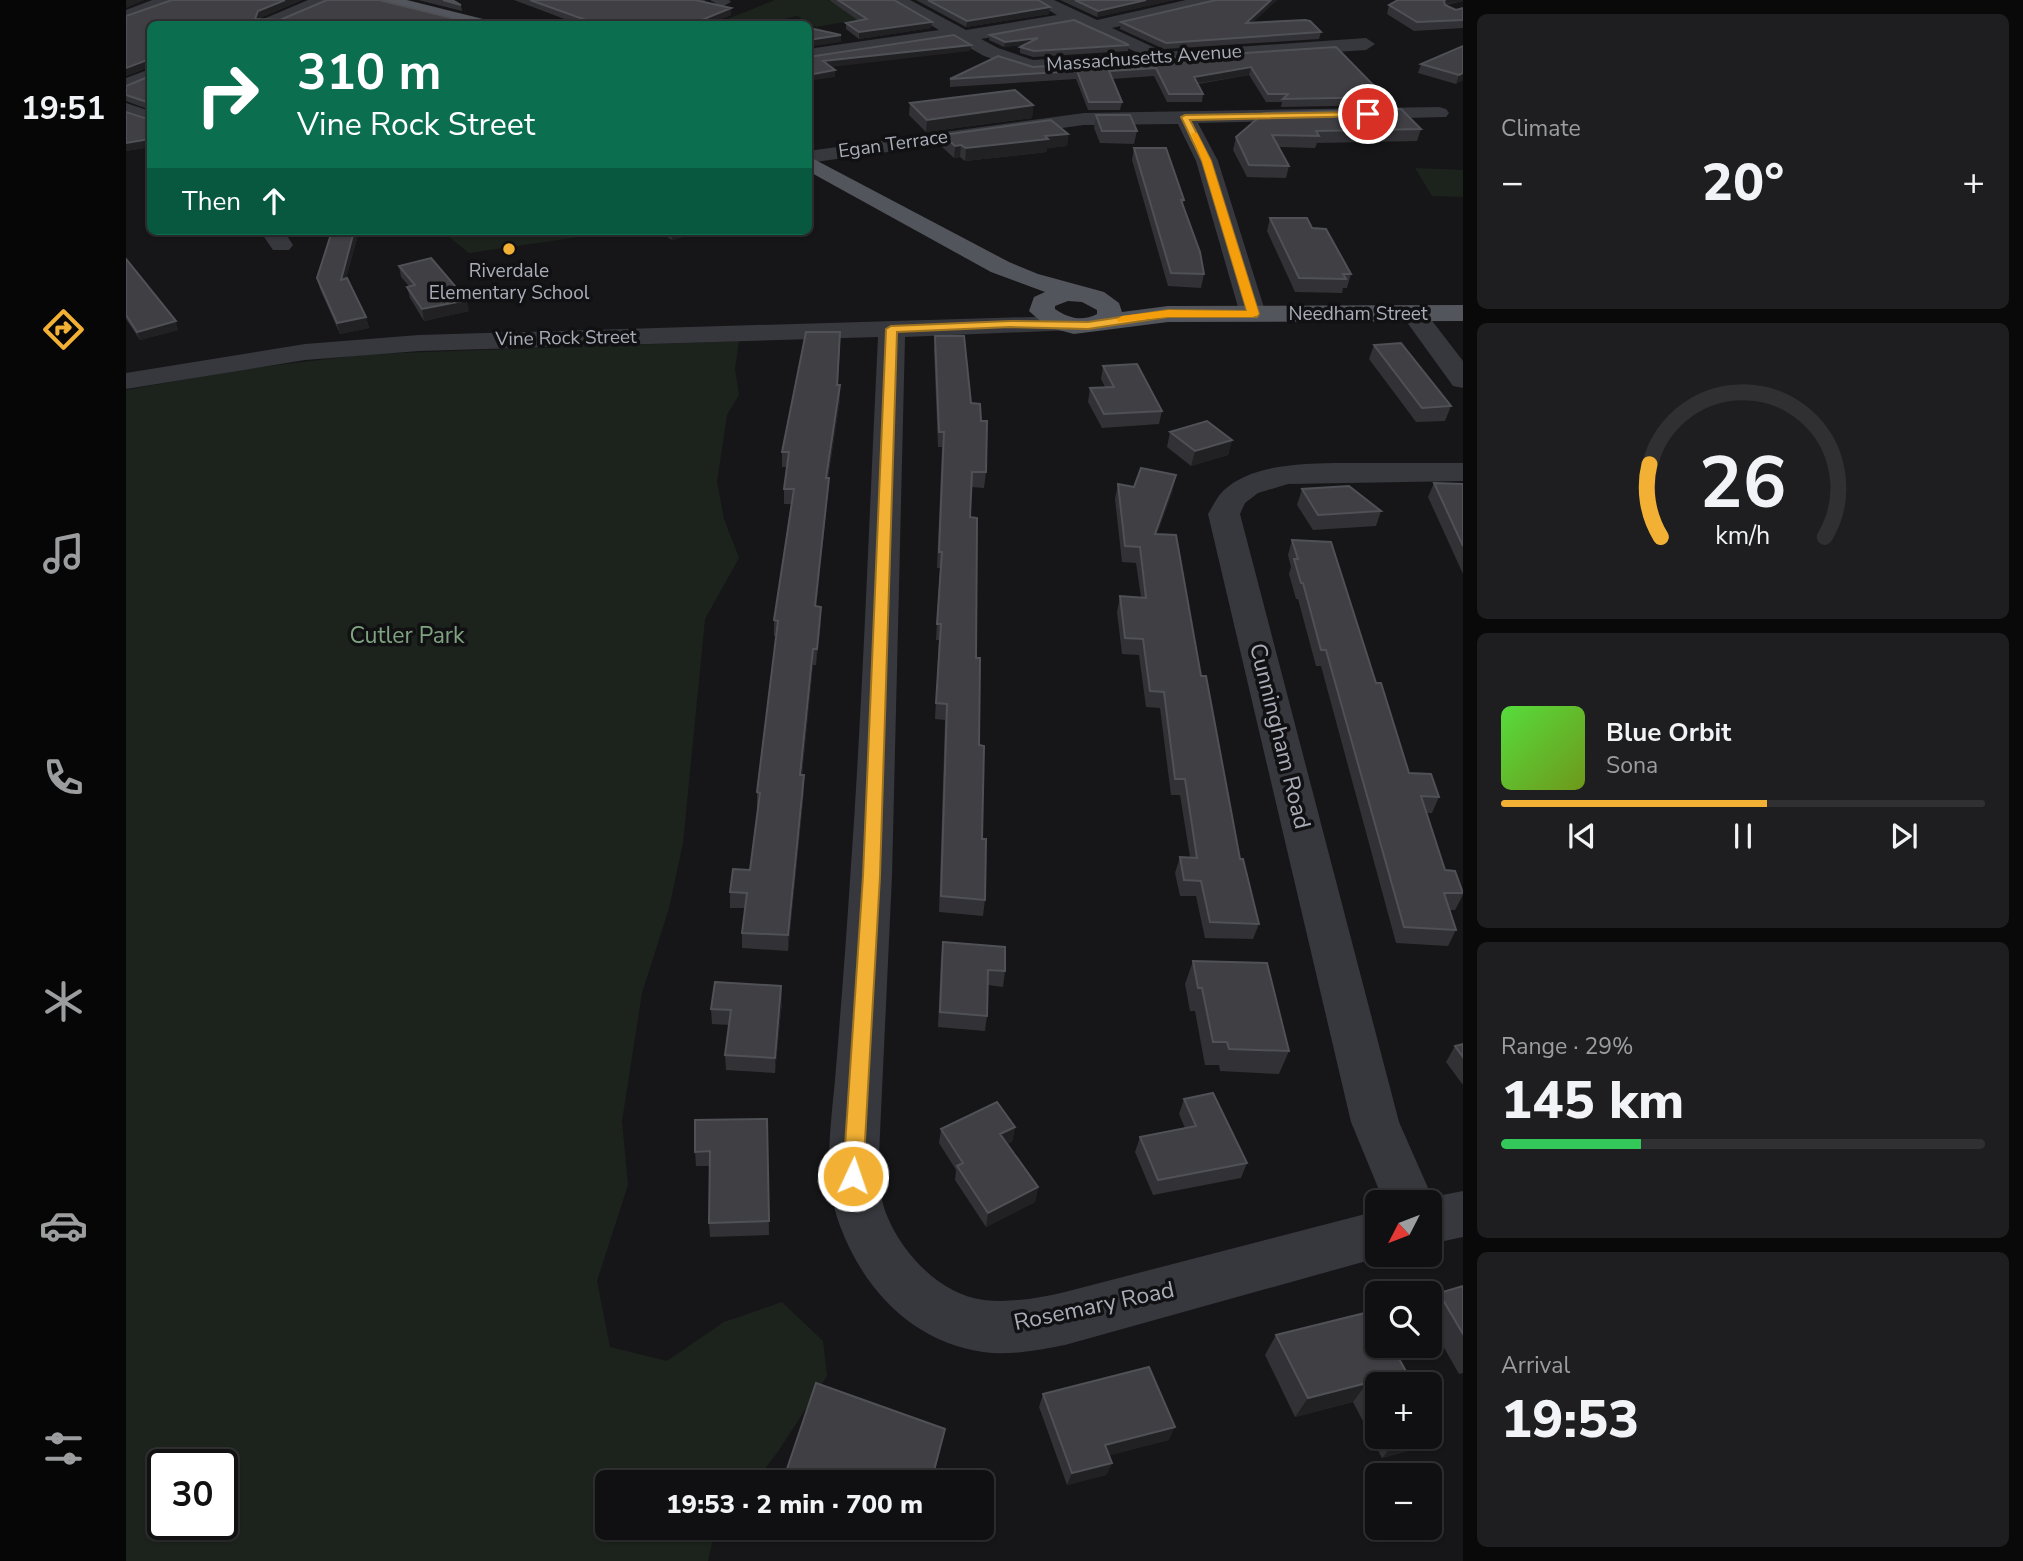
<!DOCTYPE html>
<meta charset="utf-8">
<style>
:root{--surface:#101012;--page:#1e1e20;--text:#f1f3f6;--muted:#9c9d9f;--line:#303032;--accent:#f2b134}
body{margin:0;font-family:"Nunito Sans",sans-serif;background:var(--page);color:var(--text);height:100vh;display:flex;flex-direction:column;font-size:26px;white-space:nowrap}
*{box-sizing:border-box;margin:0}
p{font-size:23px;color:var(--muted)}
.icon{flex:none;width:38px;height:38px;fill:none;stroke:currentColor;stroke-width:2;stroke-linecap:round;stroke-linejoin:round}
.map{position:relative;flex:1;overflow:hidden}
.panel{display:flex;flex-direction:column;gap:14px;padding:14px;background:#09090a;width:560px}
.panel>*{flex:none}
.banner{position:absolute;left:21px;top:21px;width:665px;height:214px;border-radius:10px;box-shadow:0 2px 5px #0004,0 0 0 2px var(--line);background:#0b6e4f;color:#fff;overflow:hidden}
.needle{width:46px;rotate:228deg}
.buttons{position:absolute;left:1239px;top:1190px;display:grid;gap:14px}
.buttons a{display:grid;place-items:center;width:77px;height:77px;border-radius:10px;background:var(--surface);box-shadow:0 2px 5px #0004,0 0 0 2px var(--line);font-size:35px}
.speed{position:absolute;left:21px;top:1449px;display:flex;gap:14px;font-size:35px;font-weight:700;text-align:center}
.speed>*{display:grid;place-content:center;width:91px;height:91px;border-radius:50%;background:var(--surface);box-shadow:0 2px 5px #0004,0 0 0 2px var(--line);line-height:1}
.speed .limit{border:4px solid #111;border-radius:10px;background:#fff;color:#111}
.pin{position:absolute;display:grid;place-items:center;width:60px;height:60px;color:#fff;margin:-30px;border:4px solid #fff;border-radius:50%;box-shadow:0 2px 7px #0007}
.me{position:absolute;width:77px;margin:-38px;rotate:3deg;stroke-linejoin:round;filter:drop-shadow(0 0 5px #0008)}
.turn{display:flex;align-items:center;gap:24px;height:147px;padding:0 35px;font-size:32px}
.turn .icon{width:91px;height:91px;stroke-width:2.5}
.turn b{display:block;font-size:49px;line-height:60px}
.then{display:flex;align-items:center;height:66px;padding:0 35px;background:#0003;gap:14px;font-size:26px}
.big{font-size:52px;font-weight:800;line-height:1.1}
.panel .card{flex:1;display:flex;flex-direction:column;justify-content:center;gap:10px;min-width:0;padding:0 24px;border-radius:10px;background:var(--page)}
.panel .dial{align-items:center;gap:0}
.dial svg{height:182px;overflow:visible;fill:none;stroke:var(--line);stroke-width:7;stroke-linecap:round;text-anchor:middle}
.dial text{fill:var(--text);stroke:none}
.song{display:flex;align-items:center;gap:21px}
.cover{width:84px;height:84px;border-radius:10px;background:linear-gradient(135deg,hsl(110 70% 55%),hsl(80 70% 35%))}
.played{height:7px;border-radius:4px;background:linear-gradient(90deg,var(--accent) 55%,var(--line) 55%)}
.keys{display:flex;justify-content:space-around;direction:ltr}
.heat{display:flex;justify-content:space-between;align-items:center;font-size:38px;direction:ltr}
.charge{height:10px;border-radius:5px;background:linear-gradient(90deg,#34c759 29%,var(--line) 0)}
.trip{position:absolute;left:469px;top:1470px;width:399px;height:70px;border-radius:10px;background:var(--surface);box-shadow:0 2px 5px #0004,0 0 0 2px var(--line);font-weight:800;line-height:70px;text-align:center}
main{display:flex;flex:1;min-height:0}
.tabs{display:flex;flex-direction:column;width:126px;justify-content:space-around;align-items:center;background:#060607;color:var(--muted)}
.tabs .icon{width:49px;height:49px}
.tabs .selected{color:var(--accent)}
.tabs b{font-size:32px;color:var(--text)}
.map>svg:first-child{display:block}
.green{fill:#1c231d;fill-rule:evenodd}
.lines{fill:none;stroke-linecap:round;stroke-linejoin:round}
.minor{fill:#37383d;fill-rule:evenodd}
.major{fill:#53555c;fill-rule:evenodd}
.wall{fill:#323236}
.shaded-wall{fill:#212124}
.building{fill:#3f3f44;stroke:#4f5156;stroke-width:2}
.route{fill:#f2b134;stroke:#9d7322;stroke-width:2}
.slow{fill:#f59e0b}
.poi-dot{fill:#f2b134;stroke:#111113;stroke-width:2.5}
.labels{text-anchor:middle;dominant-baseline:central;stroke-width:7;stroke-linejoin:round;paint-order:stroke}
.far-street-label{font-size:19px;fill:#a8adb8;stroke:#111113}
.far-poi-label{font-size:19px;fill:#a8adb8;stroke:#111113}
.park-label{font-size:23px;fill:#7fa381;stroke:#111113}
.street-label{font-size:23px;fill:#a8adb8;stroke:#111113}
</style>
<main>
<nav class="tabs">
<b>19:51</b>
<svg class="icon selected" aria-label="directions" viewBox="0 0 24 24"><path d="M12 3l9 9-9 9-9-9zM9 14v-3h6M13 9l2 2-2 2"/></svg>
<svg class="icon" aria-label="music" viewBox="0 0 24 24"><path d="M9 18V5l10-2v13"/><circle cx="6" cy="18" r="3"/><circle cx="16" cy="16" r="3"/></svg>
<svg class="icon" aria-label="phone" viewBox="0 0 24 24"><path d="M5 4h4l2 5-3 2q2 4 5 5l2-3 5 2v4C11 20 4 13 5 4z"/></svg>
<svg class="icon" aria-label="climate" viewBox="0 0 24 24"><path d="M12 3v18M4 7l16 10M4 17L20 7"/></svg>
<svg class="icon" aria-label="car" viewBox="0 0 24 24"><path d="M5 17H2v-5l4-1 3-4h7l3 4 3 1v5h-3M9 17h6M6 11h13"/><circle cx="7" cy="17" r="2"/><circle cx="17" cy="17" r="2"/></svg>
<svg class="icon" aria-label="filters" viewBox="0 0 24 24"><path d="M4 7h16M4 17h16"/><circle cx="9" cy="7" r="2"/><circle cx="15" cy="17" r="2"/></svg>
</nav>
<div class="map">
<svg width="1337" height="1561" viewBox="0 0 1337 1561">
<rect width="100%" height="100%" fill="#161618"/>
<path class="green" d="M649 0H701L748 17 689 27 671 16 637 24H589Z
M1289 168 1337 170V197L1306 196Z
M316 231H478L480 233 343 253Z
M613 341 609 369 613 395 601 415 591 481 598 519 613 558 579 619 557 843 543 908 516 993 496 1121 502 1185 471 1281 484 1347 541 1361 598 1322 656 1302 697 1341 701 1376 651 1453 628 1482H481V1528H592L588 1534 582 1561H0V390L118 369 244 354ZM37 1465H96V1524H37Z"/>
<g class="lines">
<path class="minor" d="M26 0H50L47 4 0 21V10Z
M182 0H205L202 4 155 24H132L135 20Z
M584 0H603L605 2 596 7Z
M762 0H784L840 30 931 15 905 0H928L971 20 1060 0H1091L1088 4 986 28 1038 52 1240 38 1249 44 1240 50 906 72 858 56 828 39 682 61V49L813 30ZM948 23 1012 53 907 60 872 48 855 39Z
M24 69V82L0 91V78Z
M0 103 24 111V124L0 116Z
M1313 107 1320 109 1323 113 1320 117 1072 123 1092 161 1140 314 1136 319 1127 322 1118 319 1114 314 1070 161 1052 124 958 125 682 163V151L958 113Z
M134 231H158L167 245 163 250H147Z
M1288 306 1297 309 1337 361V388L1327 386 1275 314 1279 309Z
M938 316 947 318 951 324 947 330 779 337 766 876 752 1176C754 1190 756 1205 762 1218 778 1256 816 1295 858 1300 885 1303 913 1298 939 1292L1251 1211V1255H1262L939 1345C913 1350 884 1356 857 1352 787 1342 738 1290 714 1226 695 1176 706 1121 710 1068 715 1006 720 943 724 880 737 699 743 518 752 337L293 351 179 360 0 389V373L179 344 293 335Z
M1207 463H1337V481L1162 484 1132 493 1119 503 1114 514 1273 1122 1306 1197 1337 1191V1237L1304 1244V1202H1258L1225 1122 1082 514C1087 506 1091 497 1097 491 1124 465 1172 464 1207 463Z"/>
<path class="major" d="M252 0H281L361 20 364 24H336L255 4Z
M682 156 883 262 912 274 978 292 993 303 996 312 1042 306 1337 305V321L1042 322 948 334 921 327 903 311 908 297 919 292 865 272 682 171ZM942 301 956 302 971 310V314C956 322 942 318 929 309V306Z"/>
</g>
<path class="wall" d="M46 0H176L134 18 133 19 154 20 201 0H253L334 20H364L374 24H24V147L0 151V112L21 119 24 117V110L0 101V86L24 76V67H23L0 76V16Z
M292 0H326L335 5 336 11Z
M388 0H580L576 2 605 8V15L582 24H452Z
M703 0H768L805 28 733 39 720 29V23L733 21Z
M790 0H912L923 14 840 27Z
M934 0H1048L971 17Z
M1151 0 1126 23 1195 32 1193 39 1038 49 994 29 995 22Z
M1337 0V1L1320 5 1330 10 1337 8V28L1288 31 1261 14 1263 5Z
M864 35 1003 45 1002 51 907 57 894 53V47L897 45 878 47 863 40Z
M1337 46V80L1330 84 1292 73 1295 64Z
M1210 47 1259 97 1257 105 1155 107 1156 102H1140L1123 75 1072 84 1077 94 1076 102H1041L1028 76 986 79 996 102 994 110H962L950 79 824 87V79L907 67Z
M784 103 907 105 906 118 800 132 783 115Z
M1138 113 1295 129 1291 141 1191 143 1189 148 1153 147 1163 166 1160 178 1121 177 1107 150 1110 137Z
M970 115 1011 131 1008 144 974 143 968 128Z
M942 134 941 146 921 148V152L839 161 834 157 828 158 816 147 817 135Z
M1008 148 1058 200 1057 204 1078 274 1075 288 1042 286 1006 160Z
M1144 218 1186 228 1225 274 1221 288H1217L1216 293 1169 292 1141 231Z
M206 231H231L232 235 220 278 240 317 243 328 214 334 194 289 191 278Z
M532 231H577L546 240Z
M0 259 52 330 14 340 0 319Z
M273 266 343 311 298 321 284 298 281 287 283 286 275 277Z
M809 336 845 403 860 472 858 488 845 487 844 517 859 900 857 916 813 912 819 720 809 719 813 640H810L814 568H811L816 447H812L808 350Z
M1248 345 1325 406 1319 421 1290 422 1243 359Z
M714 347 712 385H714V400L702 478V493L690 607H695V622L690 665H687L676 775 678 791 662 951 616 948V933L619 908H604V892L624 870 632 808H631V792L650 636H648V620L665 504H658V489L661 467H656V452Z
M977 366 1036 411 1033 424 976 428 962 402 964 388 979 387 975 379Z
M1044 432 1106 440 1102 455 1065 466 1041 447Z
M1308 483 1337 484V574L1302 497Z
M992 484 1008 487 1047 490 1031 534 1075 676 1114 859 1133 924 1127 939 1079 938 1070 896H1054L1049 873 1054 857H1064L1054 795H1045L1034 708 1020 707 1013 655 996 654 991 612 994 596 1015 597 1010 563 996 562 989 499Z
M1176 489 1255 511 1250 526 1187 530 1171 505Z
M1166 540 1250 683 1283 773 1313 797 1306 813H1300L1319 870 1337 895 1329 910H1323L1330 930 1322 946 1270 943 1195 666H1190L1172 599H1170L1163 574 1165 567 1162 555Z
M817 942 879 971 877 987 862 985 861 1016 859 1031 812 1027 815 957Z
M1067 961 1163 1051 1153 1074 1094 1071 1093 1065H1079L1069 1011H1064L1059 984Z
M655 986 656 1001 649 1073 600 1070 599 1055 603 1025 586 1024 585 1009Z
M1337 1044V1085L1320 1062 1329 1046Z
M1058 1099 1121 1163 1115 1178 1027 1195 1009 1152 1014 1137 1059 1128 1053 1114Z
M641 1119 643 1235 584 1237 583 1223 584 1166H570L569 1152Z
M889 1127 886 1142 881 1144 912 1187 909 1202 860 1227 829 1180 830 1170 813 1143 815 1129Z
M1337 1286V1373L1333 1374 1304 1323V1305L1313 1293Z
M1150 1335 1251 1384V1437H1304L1311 1428 1296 1447 1256 1458 1227 1402 1169 1417 1139 1355Z
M917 1394 1043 1440 983 1455 986 1463 980 1475 941 1485 913 1407Z
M819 1429 806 1482H661V1469Z"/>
<path class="shaded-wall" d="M0 0H19L0 8Z
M159 0H176L134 18 131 24 129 19 132 11Z
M1020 0H1048L971 17 972 11Z
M1145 0H1151L1119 30 1120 23Z
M1319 0H1337V1L1320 4 1316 9Z
M924 7 923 14 840 27 841 21Z
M605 8V15L582 24H566Z
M806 22 805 28 733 39V32Z
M715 35V42L682 47V40Z
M912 38V44L878 47 879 42Z
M845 45 844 51 697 68V61Z
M21 60 23 67 0 76V68Z
M1125 67 1123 75 1066 84 1068 77Z
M709 70V77L682 81V75Z
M1337 73V80L1330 84 1333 75Z
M907 105 906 118 800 132 801 120Z
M942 134 941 146 921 148V152L839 161 840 148 919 136Z
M24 139V147L0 151V143Z
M835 145 834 157 828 158 829 146Z
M228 231H231L232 235 217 290 215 280Z
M545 231H577L546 240Z
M341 300 343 311 298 321 296 309Z
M240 317 243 328 214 334 211 323Z
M50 321 52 330 14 340 11 332Z
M714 385V400L699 493 700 478Z
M1106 440 1102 455 1065 466 1069 451Z
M1050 475 1047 490 1026 549 1029 534Z
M703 478 702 493 689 622V606Z
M695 607V622L690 665 691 649Z
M687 649V665L674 791V775Z
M678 775V791L662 951V935Z
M655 986 656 1001 649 1073V1058Z
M889 1127 886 1142 871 1149 874 1134Z
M912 1187 909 1202 860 1227 862 1213Z
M1241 1383 1227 1402 1169 1417 1182 1398Z
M1049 1427 1043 1440 974 1458 979 1445Z
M1311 1428 1296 1447 1256 1458 1271 1440 1282 1437H1304V1431Z
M819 1429 806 1482H805Z
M986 1463 980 1475 941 1485 946 1473Z"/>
<path class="building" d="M46 0H159L132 11 129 19 154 20 201 0H253L334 20H364L374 24H24V62L21 60 0 68V16Z
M317 0H326L335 5Z
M404 0H569L605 8 566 24H471Z
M712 0H768L806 22 733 32 720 23 741 19Z
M802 0H912L924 7 841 21Z
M949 0H1020L972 11Z
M1090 0H1145L1120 23 1179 20 1184 21 1195 32 1040 43 995 22Z
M1272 0H1319L1318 1 1319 5 1330 10 1337 8V20L1291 22 1263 5Z
M948 20 1003 45 908 51 894 47 912 38 879 42 864 35Z
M682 29H688L715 35 682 40Z
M828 35 845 45 697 61 709 70 682 75V57Z
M1337 46V73L1333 75 1295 64Z
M1210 47 1259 97 1157 99 1162 94H1142L1125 67 1068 77 1077 94H1043L1030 68 983 71 996 102H963L951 71 824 79 872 56 907 67Z
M24 63V103L0 95V86L24 76Z
M889 90 907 105 801 120 784 103Z
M24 106V139L0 143V112L21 119 24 117Z
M1275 109 1295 129 1190 131 1193 136 1146 135 1163 166 1123 165 1110 137 1138 113Z
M970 115H1004L1011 131H976Z
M925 120 942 134 919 136 922 139 840 148 835 145 829 146 817 135Z
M1008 148H1040L1058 200H1055L1074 252 1078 274 1045 273Z
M1144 218H1181L1186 228 1200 229 1225 274H1217L1220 279 1173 278Z
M206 231H228L215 280 221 278 240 317 211 323 191 278Z
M305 258 341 300 296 309 281 287 289 285 273 266Z
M0 259 50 321 11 332 0 315Z
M680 332H714L711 385H714L700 478H703L689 606 695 607 691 649H687L674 775H678L662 935 616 933 621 893 604 892 607 869 624 870 634 793 631 792 652 621 648 620 668 489H658L663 452H656Z
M809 336H838L845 403 854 404 855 421H861L860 472H846L844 517 851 518 850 658H854L853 745 858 746 856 839H860L859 900 815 896 821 704 810 703 815 624H811L816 552H813L818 432H813Z
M1275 343 1325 406 1296 408 1248 345Z
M1011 364 1036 411 978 414 964 388 988 387 977 366Z
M1081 421 1106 440 1069 451 1044 432Z
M1015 468 1050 475 1029 534 1050 535 1075 676H1080L1114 859H1117L1133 924 1084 922 1075 881 1058 880 1054 857 1071 858 1059 779H1049L1038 692 1024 691 1017 639 999 638 994 596 1020 598 1014 547 999 546 992 484 1008 487Z
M1308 483 1337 484V546Z
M1223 486 1255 511 1192 515 1176 489Z
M1166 540 1205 542 1250 683H1255L1283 773 1305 774 1313 797 1295 796 1319 870 1329 871 1337 893H1318L1330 930 1278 927 1200 650H1195L1177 583H1175L1168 559H1172Z
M817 942 879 947V971L862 970 861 1016 814 1012Z
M1067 961 1141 963 1163 1051 1103 1049 1101 1042H1087L1076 988H1072Z
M589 982 655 986 649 1058 599 1055 605 1010 585 1009Z
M1337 1044V1057L1329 1046Z
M1087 1093 1121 1163 1032 1180 1014 1137 1070 1126 1058 1099Z
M871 1102 889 1127 874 1134 912 1187 862 1213 831 1166 837 1163 815 1129Z
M641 1119 643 1221 583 1223 584 1151 569 1152V1120Z
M1337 1286V1334L1313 1293Z
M1247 1311 1251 1318V1346H1266L1287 1384H1251V1403L1241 1383 1182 1398 1150 1335Z
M1023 1367 1049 1427 979 1445 986 1463 946 1473 917 1394Z
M690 1383 819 1429 805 1482H772L752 1475 750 1482H696L661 1469Z
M1304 1414 1311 1428 1304 1431Z
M1269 1437H1282L1271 1440Z"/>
<path class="route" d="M1242 112 1245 116 1064 120 1085 161 1133 314 1131 317H1042L962 329 884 327 771 332 754 876 737 1176 735 1182 727 1185 720 1182 717 1176 737 876 760 329 765 326 884 321 962 322 1042 310 1121 311 1076 161 1055 117 1059 115Z"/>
<path class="slow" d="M1065 133H1071L1085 161 1133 314 1127 317H1042L992 322 991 319 996 316 1042 310 1121 311 1076 161Z"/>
<circle class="poi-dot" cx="383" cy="249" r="7"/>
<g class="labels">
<g class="far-street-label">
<text transform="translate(1018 58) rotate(-4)">Massachusetts Avenue</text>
<text transform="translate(767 144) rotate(-8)">Egan Terrace</text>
<text x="1232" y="314">Needham Street</text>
<text transform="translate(440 338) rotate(-1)">Vine Rock Street</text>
</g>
<g class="far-poi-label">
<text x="383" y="271">Riverdale<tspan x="383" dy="22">Elementary School</tspan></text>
</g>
<g class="park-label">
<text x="281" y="635">Cutler Park</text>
</g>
<g class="street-label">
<text transform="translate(1154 736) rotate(76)">Cunningham Road</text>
<text transform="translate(968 1306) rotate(-12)">Rosemary Road</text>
</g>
</g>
</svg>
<div class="buttons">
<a><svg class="needle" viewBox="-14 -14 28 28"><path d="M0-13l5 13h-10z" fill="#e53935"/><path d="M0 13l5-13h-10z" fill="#9c9d9f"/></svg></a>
<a><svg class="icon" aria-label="search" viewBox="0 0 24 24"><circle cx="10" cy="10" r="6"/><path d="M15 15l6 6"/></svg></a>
<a>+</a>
<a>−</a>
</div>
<div class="speed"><div class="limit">30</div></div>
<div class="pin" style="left:1242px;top:114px;background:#d93025"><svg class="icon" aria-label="arrive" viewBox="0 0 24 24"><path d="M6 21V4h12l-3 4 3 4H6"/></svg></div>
<svg class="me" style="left:727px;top:1176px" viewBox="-20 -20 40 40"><circle r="17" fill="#f2b134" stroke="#fff" stroke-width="3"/><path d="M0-11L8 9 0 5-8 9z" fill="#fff"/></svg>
<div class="trip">19:53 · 2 min · 700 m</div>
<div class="banner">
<div class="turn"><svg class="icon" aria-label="right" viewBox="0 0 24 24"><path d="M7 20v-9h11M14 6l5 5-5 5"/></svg><div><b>310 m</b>Vine Rock Street</div></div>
<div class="then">Then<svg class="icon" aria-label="ahead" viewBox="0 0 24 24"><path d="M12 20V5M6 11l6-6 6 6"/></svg></div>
</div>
</div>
<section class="panel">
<div class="card"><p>Climate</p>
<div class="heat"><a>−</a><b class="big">20°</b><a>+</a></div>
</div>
<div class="card dial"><svg viewBox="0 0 100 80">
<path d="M14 69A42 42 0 1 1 86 69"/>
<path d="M14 69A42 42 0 0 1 9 37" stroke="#f2b134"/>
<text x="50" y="56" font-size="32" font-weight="700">26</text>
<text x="50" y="72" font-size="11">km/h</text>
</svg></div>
<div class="card">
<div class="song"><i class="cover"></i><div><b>Blue Orbit</b><p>Sona</p></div></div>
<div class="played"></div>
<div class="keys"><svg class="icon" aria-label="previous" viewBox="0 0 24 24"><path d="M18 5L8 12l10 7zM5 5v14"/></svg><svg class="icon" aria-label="pause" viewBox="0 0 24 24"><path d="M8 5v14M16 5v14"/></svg><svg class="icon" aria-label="next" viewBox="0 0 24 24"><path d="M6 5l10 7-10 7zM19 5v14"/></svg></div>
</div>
<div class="card"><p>Range · 29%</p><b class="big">145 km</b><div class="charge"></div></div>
<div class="card"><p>Arrival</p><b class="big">19:53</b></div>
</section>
</main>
